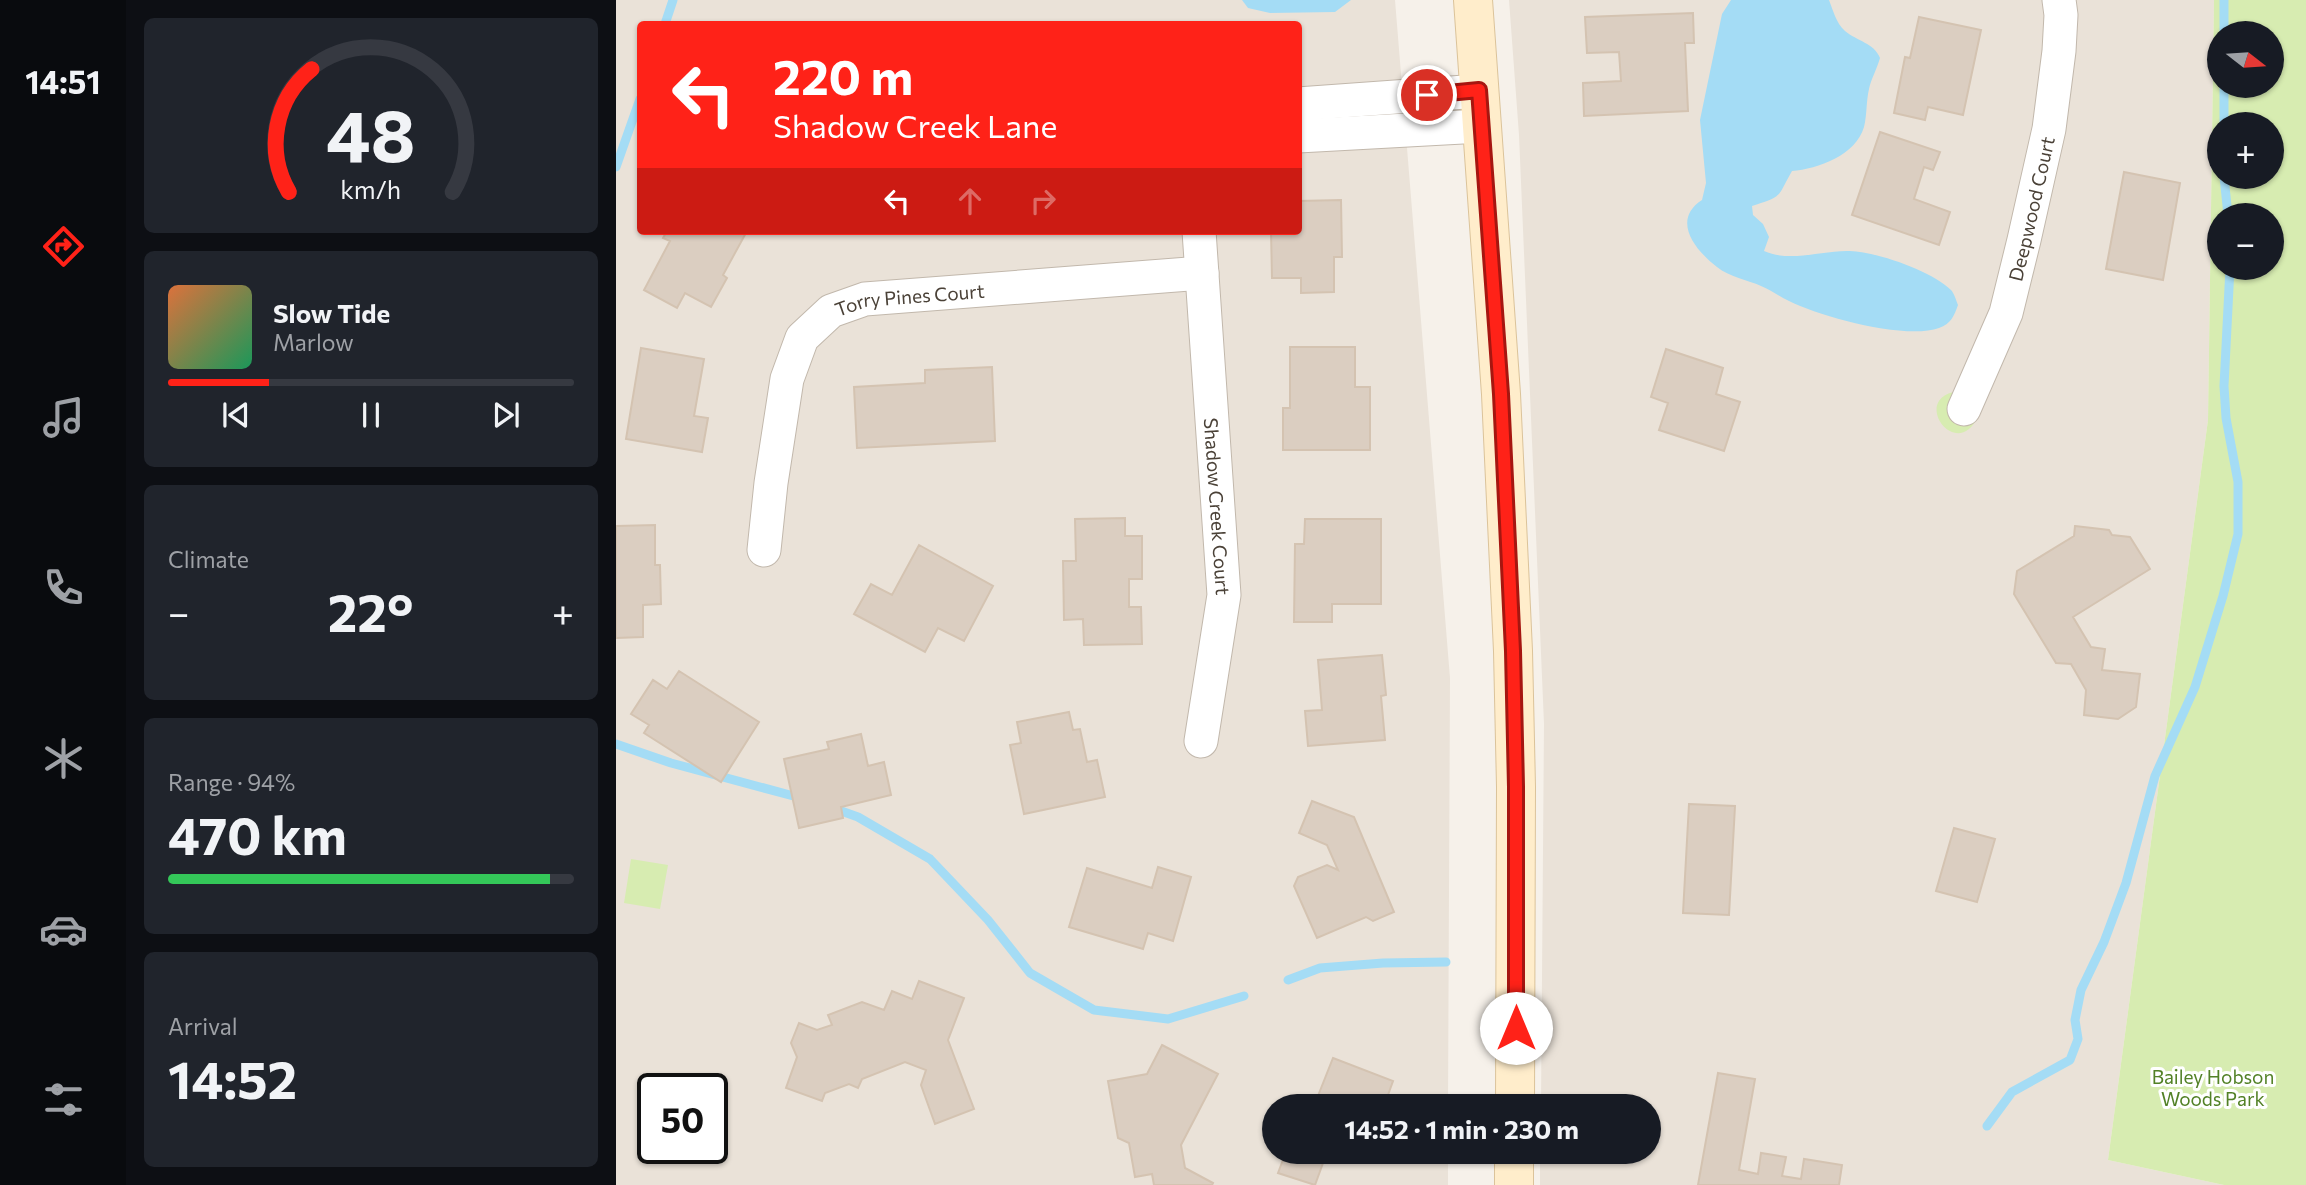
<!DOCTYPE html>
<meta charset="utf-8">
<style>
:root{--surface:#171b24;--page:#20242c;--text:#f1f3f6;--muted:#9ea1a6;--line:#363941;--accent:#ff2218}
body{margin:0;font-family:Commissioner,sans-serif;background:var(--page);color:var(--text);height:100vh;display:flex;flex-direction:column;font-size:26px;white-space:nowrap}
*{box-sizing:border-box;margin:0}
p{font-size:23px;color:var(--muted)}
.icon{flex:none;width:38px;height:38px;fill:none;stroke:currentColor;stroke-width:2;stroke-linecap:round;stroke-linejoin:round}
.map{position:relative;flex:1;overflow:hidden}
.panel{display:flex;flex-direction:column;gap:18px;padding:18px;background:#0d0f14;width:490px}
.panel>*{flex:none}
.hud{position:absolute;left:21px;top:21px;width:665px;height:214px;border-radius:7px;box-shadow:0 2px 5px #0004;background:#ff2218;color:#fff;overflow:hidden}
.needle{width:46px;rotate:107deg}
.controls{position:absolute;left:1591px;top:21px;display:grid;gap:14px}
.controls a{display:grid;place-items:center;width:77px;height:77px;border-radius:50%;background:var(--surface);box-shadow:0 2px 5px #0004;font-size:35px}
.speed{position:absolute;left:21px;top:1073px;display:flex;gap:14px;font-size:35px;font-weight:700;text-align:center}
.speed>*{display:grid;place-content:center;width:91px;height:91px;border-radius:50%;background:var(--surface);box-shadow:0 2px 5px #0004;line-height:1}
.speed .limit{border:4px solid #111;border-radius:10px;background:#fff;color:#111}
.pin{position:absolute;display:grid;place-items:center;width:60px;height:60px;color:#fff;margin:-30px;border:4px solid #fff;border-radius:50%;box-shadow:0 2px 7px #0007}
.me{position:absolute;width:77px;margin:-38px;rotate:0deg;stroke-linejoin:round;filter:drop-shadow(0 0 5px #0008)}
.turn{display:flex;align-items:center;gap:24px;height:147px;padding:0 21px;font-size:32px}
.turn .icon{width:91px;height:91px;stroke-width:2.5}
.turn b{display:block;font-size:49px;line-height:60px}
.lanes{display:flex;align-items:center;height:66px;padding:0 21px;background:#0003;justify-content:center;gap:35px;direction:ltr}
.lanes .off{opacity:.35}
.big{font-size:52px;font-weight:700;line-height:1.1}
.panel .tile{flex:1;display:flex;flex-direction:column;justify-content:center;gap:10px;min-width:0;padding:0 24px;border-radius:10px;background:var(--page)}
.panel .dial{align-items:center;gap:0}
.dial svg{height:182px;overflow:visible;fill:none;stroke:var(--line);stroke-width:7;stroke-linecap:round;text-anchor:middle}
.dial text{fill:var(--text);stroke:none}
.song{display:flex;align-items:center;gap:21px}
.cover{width:84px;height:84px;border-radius:10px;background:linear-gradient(135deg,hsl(20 70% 55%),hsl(150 70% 35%))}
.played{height:7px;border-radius:4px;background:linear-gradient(90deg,var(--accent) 25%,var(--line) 25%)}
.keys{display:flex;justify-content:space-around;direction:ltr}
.heat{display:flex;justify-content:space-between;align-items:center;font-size:38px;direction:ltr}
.charge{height:10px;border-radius:5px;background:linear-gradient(90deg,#34c759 94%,var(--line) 0)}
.trip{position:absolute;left:646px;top:1094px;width:399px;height:70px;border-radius:35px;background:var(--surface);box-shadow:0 2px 5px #0004;font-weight:700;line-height:70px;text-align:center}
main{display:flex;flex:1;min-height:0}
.dock{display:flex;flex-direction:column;width:126px;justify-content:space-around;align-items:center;background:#090b0e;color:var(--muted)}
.dock .icon{width:49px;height:49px}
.dock .current{color:var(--accent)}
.dock b{font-size:32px;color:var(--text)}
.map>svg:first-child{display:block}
.residential{fill:#eae2d8;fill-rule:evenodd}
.green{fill:#d7ecb1;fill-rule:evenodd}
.water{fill:#a4dcf5}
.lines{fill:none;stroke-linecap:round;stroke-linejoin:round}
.stream{stroke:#a4dcf5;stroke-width:9}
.building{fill:#dbcec1;stroke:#d4c3b1;stroke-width:2}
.minor-casing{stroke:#c2b8ac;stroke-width:35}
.secondary-casing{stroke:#dbc39a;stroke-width:40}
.minor{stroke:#fff;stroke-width:33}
.secondary{stroke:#ffedcb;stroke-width:38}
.route-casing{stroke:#a61610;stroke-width:18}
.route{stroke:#ff2218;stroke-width:12}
.labels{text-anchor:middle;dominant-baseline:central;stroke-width:6;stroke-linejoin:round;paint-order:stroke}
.street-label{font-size:19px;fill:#4a4137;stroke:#fff}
.park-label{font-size:19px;fill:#528126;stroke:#fff}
</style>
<main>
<nav class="dock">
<b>14:51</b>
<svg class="icon current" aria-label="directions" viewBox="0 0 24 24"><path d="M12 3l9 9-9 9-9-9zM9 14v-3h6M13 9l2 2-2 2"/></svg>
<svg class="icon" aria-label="music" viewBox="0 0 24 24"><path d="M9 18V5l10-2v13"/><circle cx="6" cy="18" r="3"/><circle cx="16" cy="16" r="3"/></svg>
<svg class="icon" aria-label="phone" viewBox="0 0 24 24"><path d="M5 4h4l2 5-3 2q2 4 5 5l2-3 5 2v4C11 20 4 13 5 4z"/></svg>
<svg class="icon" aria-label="climate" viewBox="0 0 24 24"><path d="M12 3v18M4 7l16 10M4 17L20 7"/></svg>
<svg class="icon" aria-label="car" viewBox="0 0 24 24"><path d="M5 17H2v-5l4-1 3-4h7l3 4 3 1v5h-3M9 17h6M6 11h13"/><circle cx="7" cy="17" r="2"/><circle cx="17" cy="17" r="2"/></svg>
<svg class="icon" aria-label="filters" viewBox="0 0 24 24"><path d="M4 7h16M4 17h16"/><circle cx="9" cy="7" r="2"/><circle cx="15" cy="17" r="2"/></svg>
</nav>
<section class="panel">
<div class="tile dial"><svg viewBox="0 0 100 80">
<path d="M14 69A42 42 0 1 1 86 69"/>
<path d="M14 69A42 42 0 0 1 24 15" stroke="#ff2218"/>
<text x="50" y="56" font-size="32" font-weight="700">48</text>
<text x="50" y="72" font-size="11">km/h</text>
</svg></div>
<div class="tile">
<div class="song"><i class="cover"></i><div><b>Slow Tide</b><p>Marlow</p></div></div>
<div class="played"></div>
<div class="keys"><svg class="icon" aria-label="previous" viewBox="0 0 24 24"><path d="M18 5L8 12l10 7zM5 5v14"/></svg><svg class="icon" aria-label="pause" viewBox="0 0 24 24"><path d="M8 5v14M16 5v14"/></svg><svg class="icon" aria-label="next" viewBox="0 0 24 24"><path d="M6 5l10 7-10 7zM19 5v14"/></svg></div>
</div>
<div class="tile"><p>Climate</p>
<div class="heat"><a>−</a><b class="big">22°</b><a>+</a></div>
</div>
<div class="tile"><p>Range · 94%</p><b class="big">470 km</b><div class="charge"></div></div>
<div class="tile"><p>Arrival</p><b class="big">14:52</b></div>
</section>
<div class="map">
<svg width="1690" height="1185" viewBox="0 0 1690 1185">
<rect width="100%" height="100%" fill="#f6f1ea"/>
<path class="residential" d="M0 0H779L834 678 832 1106H658V1152H832V1185H0ZM24 24H682V231H24ZM37 1088H96V1148H37Z
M893 0H1598L1592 420 1492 1160 1608 1185H924V1152H1032V1106H925L928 724 903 135Z"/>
<path class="green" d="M1598 0H1690V1185H1608L1492 1160 1592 420ZM1603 33H1656V86H1603ZM1603 124H1656V177H1603ZM1603 215H1656V268H1603Z
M1343 391 1362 416C1341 464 1292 397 1343 391Z
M15 859 52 865 44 909 8 903Z"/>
<path class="water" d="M626 0H735L719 12 654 13 632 8Z
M1115 0H1213C1217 10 1220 23 1229 31 1241 41 1258 43 1264 58 1261 69 1255 79 1253 89 1250 102 1251 115 1248 127 1240 155 1202 169 1176 171 1161 197 1168 196 1136 206L1137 215 1147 224 1153 237 1148 251C1175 263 1206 250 1234 251 1261 252 1316 271 1335 290 1338 293 1340 300 1342 305 1338 316 1335 324 1323 328 1290 340 1205 317 1173 301 1164 297 1155 290 1145 286 1132 280 1113 277 1101 267 1079 250 1055 220 1086 200L1090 183 1084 120 1106 14Z"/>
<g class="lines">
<path class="stream" d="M1608 0V33
M49 24 57 0
M1608 124V86
M0 167 24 99
M1608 177 1612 215
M0 744 55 763 185 798
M214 807 242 817 314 859 372 920 414 973 478 1010 552 1019 628 996
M672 980 704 968 767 963 830 962
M1371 1126 1396 1092 1454 1060 1462 1039 1459 1020 1465 990 1488 942 1510 883 1539 776 1579 687 1607 596 1622 534V482L1610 418 1608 386 1614 268"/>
</g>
<path class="building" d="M1077 13 1078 43H1069L1072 111 968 116 967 83 1005 81 1003 52 971 53 969 17Z
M1303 17 1365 30 1347 115 1312 107 1309 120 1278 113 1289 57 1294 58Z
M1264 132 1324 152 1317 170 1308 167 1298 199 1334 212 1323 245 1236 215Z
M1508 172 1564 183 1547 280 1490 269Z
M725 200 726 257H718V292L685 293V278H656L655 231H682V201Z
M51 231H131L107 275 111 278 95 307 69 293 61 308 28 290 54 241 47 238Z
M674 347H739V387H754V450H667V408H674Z
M25 348 88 359 78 416 92 418 86 452 10 439Z
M1050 349 1107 368 1100 394 1124 402 1108 451 1043 430 1052 403 1035 397Z
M376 367 379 441 241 448 238 387 309 383V370Z
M509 518V536H526V579H513V607H525L526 644 468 645 467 619 448 620 447 561H460L459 519Z
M689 519H765V604H716V622H678L679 544H688Z
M39 525V565H44L45 604 27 605V637L0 638V526Z
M1459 526 1493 530 1496 535 1514 537 1534 569 1457 617 1475 647 1489 649 1486 670 1524 674 1520 707 1502 719 1468 715 1470 690 1455 664 1440 663 1398 594 1401 571 1458 536Z
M303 545 377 586 348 641 322 628 309 652 238 614 255 584 276 595Z
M766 655 770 695 765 696 769 740 692 746 689 711 706 710 702 660Z
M63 671 143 722 105 782 28 733 33 725 15 714 37 680 51 689Z
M453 712 457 730 464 729 471 762 481 760 489 797 408 814 394 745 405 743 401 722Z
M245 734 252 766 268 762 275 795 225 807 227 818 183 828 168 759 213 749 211 742Z
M696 801 738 817 778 912 757 921 750 917 701 938 678 886 682 877 711 865 722 870 711 845 683 833Z
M1073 804 1119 806 1113 915 1067 913Z
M1338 828 1379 839 1361 902 1320 891Z
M542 867 575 877 557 941 532 933 527 949 453 927 471 868 536 888Z
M303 981 348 998 332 1040 358 1109 319 1124 305 1085 310 1070 289 1062 246 1079 242 1088 233 1084 209 1093 206 1101 170 1088 181 1057 175 1043 183 1023 201 1030 216 1025 212 1015 246 1002 268 1010 276 991 296 999Z
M546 1045 602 1074 565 1145 569 1168 597 1183 596 1185H538L536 1174 519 1177 513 1143 502 1138 492 1081 531 1074Z
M717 1058 777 1081 768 1106H698Z
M1102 1073 1139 1079 1123 1170 1142 1174 1145 1153 1170 1157 1166 1176 1185 1179 1188 1159 1226 1165 1223 1185H1082Z
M670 1152H711L699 1185 662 1173Z
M740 1152H769L765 1161Z"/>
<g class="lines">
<g class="minor-casing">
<g id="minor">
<path d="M682 104 863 91"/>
<path d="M682 136 865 126"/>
<path id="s1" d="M583 231 608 595 585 741"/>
<path id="s2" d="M1348 409 1390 313 1408 240 1433 129 1443 51 1445 15 1443 0"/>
<path id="s3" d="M148 550 155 483 171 379 186 338 215 311 249 299 586 273"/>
</g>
</g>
<g class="secondary-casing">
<path id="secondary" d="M857 0 885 394 897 651 900 787 899 1106
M898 1185V1152"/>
</g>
<use href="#minor" class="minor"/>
<use href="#secondary" class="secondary"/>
</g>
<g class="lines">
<g class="route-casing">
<path id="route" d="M811 95 863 90 885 394 897 651 900 787V1028"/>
</g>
<use href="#route" class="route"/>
</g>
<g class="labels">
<g class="street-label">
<text stroke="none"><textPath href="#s2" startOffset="212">Deepwood Court</textPath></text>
<text stroke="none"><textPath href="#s3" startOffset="336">Torry Pines Court</textPath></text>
<text stroke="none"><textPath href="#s1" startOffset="276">Shadow Creek Court</textPath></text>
</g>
<g class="park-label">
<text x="1597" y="1076">Bailey Hobson<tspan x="1597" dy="22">Woods Park</tspan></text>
</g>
</g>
</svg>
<div class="controls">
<a><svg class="needle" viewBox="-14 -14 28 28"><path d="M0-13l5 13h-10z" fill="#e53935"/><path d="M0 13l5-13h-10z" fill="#9ea1a6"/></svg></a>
<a>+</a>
<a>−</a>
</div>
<div class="speed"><div class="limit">50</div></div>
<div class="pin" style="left:811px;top:95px;background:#d93025"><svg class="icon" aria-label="arrive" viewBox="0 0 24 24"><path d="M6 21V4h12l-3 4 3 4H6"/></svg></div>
<svg class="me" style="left:900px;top:1028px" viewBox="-20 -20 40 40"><circle r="19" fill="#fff"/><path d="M0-13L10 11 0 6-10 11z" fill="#ff2218"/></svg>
<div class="trip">14:52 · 1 min · 230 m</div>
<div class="hud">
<div class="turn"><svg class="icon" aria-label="left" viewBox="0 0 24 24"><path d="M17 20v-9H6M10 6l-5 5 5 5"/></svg><div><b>220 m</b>Shadow Creek Lane</div></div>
<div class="lanes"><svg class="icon" aria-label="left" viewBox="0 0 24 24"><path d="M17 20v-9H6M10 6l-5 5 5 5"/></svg><svg class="icon off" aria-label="ahead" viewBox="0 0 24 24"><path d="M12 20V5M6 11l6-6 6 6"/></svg><svg class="icon off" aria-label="right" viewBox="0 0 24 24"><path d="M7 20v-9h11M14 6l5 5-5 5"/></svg></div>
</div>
</div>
</main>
